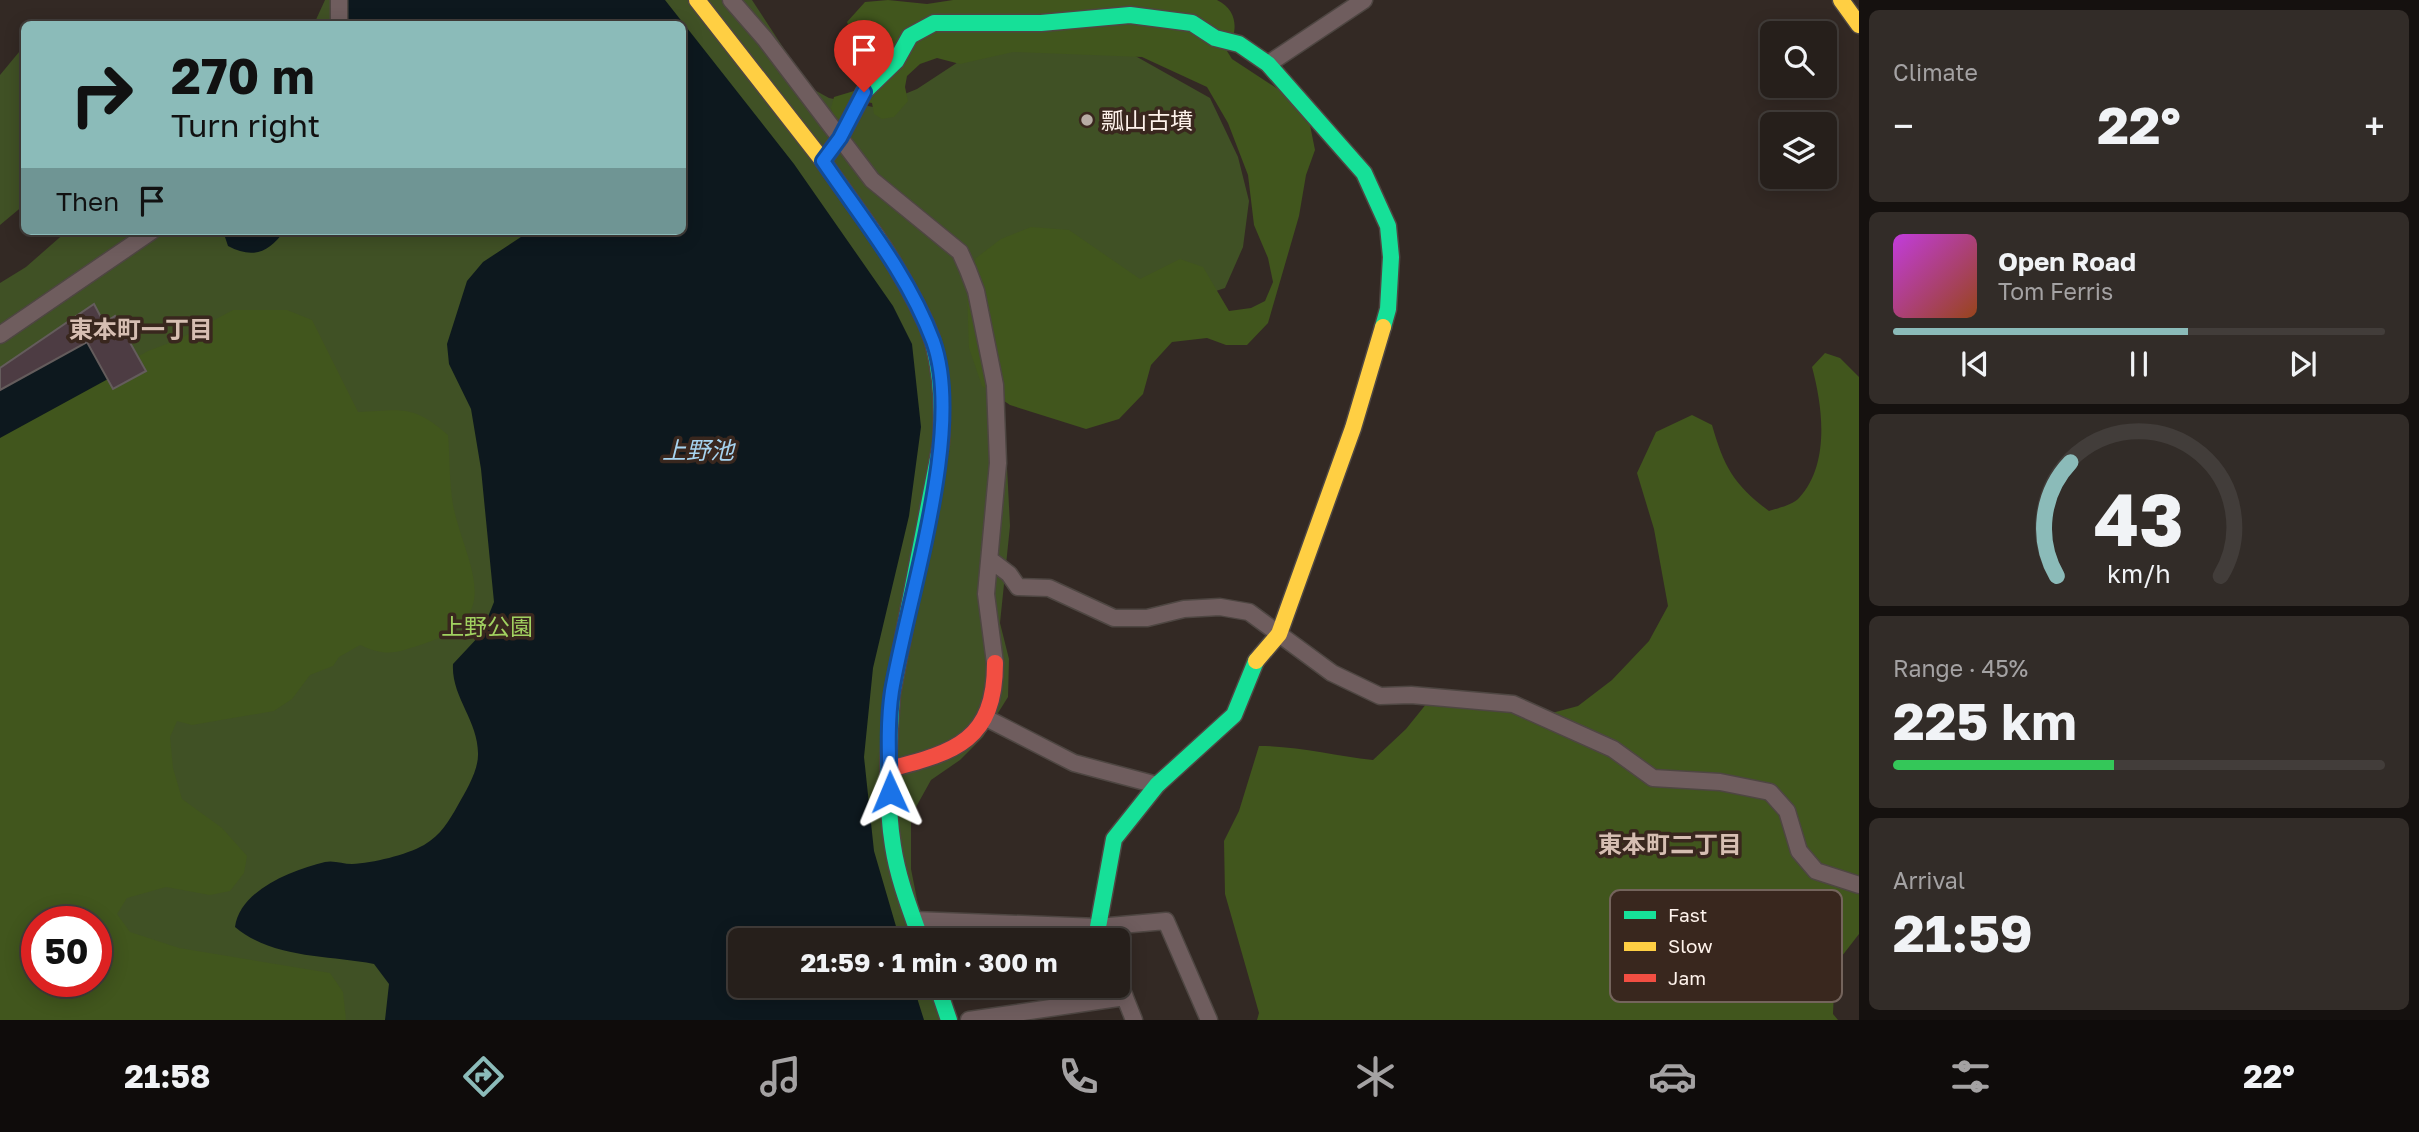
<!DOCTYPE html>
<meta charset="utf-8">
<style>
:root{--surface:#261f1b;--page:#322c28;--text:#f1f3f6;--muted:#a4a2a3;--line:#423d3a;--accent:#8bbbb9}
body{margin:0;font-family:"Golos Text","Noto Sans JP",sans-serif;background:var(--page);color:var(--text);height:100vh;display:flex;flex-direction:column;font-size:26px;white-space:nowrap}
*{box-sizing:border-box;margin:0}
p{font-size:23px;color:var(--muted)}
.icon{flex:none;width:38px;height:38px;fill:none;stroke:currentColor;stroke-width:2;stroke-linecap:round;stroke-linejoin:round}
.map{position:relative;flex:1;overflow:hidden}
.drawer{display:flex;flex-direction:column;gap:10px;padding:10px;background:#15110f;width:560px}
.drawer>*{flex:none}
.banner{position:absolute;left:21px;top:21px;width:665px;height:214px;border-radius:10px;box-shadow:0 4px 18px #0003,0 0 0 2px var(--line);background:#8bbbb9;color:#111;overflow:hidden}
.tools{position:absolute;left:1760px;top:21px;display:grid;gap:14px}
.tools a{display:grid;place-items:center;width:77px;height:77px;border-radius:10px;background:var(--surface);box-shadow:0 4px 18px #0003,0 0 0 2px var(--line);font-size:35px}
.speed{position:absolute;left:21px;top:906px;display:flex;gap:14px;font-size:35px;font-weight:700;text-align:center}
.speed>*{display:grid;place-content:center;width:91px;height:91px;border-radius:50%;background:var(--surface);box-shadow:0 4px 18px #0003,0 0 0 2px var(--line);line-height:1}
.speed .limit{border:10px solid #d22;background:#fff;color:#111}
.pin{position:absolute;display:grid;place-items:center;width:60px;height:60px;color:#fff;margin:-72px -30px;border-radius:50% 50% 50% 0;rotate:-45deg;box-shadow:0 0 7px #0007}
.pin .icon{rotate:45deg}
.me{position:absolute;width:77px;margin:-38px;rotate:359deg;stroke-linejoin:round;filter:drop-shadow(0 0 5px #0008)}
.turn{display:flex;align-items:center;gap:24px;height:147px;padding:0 35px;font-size:32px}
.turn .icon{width:91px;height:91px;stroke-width:2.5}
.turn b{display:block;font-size:49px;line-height:60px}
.then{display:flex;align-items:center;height:66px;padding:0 35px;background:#0003;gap:14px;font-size:26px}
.big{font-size:52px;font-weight:700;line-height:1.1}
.drawer .widget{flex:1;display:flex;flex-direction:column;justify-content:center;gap:10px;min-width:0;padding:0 24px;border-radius:10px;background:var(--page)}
.drawer .dial{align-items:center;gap:0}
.dial svg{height:182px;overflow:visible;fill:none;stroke:var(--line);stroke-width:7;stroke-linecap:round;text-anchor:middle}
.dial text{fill:var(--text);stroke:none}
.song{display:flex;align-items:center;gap:21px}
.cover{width:84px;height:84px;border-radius:10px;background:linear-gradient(135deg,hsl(290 70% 55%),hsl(20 70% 35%))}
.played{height:7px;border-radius:4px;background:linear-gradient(90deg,var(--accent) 60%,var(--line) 60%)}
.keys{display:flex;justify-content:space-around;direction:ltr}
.heat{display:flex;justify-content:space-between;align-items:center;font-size:38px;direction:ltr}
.charge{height:10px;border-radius:5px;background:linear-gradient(90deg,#34c759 45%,var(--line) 0)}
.trip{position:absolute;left:728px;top:928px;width:402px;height:70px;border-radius:10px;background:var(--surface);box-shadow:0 4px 18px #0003,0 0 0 2px var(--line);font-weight:700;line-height:70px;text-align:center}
.menu{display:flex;height:112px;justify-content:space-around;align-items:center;background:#0f0c0b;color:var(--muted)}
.menu .icon{width:49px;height:49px}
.menu .selected{color:var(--accent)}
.menu b{font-size:32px;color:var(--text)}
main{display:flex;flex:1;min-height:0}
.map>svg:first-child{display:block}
.green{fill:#405125;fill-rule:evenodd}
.forest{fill:#41561d;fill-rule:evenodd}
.water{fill:#0d181e}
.building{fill:#4d3c43;stroke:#645c5c;stroke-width:2}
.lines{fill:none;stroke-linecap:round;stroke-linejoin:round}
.street-casing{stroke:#4e4642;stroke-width:19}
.fast-casing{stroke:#4e4642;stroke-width:19}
.slow-casing{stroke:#4e4642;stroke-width:19}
.jam-casing{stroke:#4e4642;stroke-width:19}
.street{stroke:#6f5d5e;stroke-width:16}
.fast{stroke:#16e098;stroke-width:16}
.slow{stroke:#ffcf43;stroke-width:16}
.jam{stroke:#f24e42;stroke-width:16}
.route-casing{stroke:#114b97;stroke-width:18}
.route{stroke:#1a73e8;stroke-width:12}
.poi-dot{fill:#b7aca5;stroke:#39271e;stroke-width:2.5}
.labels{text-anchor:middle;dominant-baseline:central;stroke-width:7;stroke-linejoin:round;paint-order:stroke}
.poi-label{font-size:23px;fill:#fef2eb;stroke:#39271e;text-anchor:start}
.park-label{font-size:23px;fill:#a1d160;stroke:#39271e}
.neighbourhood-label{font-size:24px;font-weight:bold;fill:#d6beb2;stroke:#39271e}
.water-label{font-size:24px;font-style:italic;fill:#a7d4f0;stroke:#39271e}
.key{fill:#39271e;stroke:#74645c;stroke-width:2}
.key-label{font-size:19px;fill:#fef2eb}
</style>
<main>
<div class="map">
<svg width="1859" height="1020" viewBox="0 0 1859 1020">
<rect width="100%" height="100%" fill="#332924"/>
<path class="green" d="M325 0H752L809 87 829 98 873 107 917 89 978 49 1114 44 1210 98 1238 157 1249 201 1243 247 1225 288 1189 300 996 249 1010 526 1000 623 1009 659 1008 697 983 737 960 760 931 780 911 816V869L925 940H740V985H939L950 1020H0V283L26 267 67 231H682V24H314ZM37 922H96V982H37Z
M24 46V205L0 225V75Z"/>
<path class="forest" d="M888 0 927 4 953 0H1217C1239 11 1238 32 1227 51L1232 59 1284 93 1309 120 1315 150 1306 175 1299 216 1268 323 1247 345H1226L1207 338 1172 342 1151 365 1143 394 1119 419 1086 429 1010 405 982 386 969 348 967 293 976 258 1001 239 1031 227 1069 230 1140 279 1180 259 1203 267 1229 311 1251 308 1265 301 1273 282 1268 258 1254 225 1248 175 1228 123 1207 87 1142 57 1013 52 960 64 937 58 920 64 907 76 905 87 908 101 894 117 882 119 874 114 872 103 866 102 843 120 833 115 831 108 834 97 854 91 869 68 859 52 847 22 865 2Z
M233 310H287L312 320 358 412C402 410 413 404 448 435 450 458 449 482 453 505 464 561 508 617 426 643 398 652 388 658 360 645L339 657 333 666 310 675 292 699 274 711 192 725 177 721 170 737 173 768 182 799 222 828 247 856 244 873 230 891 210 895 166 887 127 898 117 914 130 932 179 948 330 973 343 992 346 1020H0V435L148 351 177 340ZM37 922H96V982H37Z
M1825 353 1840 358 1859 377V934L1835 965 1833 1014 1838 1020H1257L1259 1013 1225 894 1224 841 1239 811 1259 746C1297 746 1335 756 1373 760L1406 729 1427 703 1552 713 1578 706 1612 680 1649 641 1668 606 1654 529 1637 473 1656 432 1692 415 1712 425C1724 467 1734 485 1769 511 1778 508 1793 505 1799 498 1830 464 1823 408 1812 367Z"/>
<path class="water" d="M348 0H665L794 164 893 306 912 344 921 427 909 516 873 668 864 757 874 851 900 940H740V985H913L924 1020H385L389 984 374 964C327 955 273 959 235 927 240 890 292 870 325 862 334 860 343 864 352 864 373 863 406 855 424 845 441 835 449 821 458 805 466 791 478 771 478 755 479 721 451 697 453 664L481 634 494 602 481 469 471 409 449 364 447 344 467 281 483 262 530 231H682V24H348Z
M223 231H284C269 253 252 259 228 246Z
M87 342 108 379 0 438V390Z"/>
<path class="building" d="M94 304 104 323 115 316 146 371 113 389 87 342 0 390V368Z"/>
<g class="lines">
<g class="street-casing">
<path id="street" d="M731 0 765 39 872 180 960 252 968 270 976 291 995 385 998 463 986 594 995 663
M339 24V0
M1268 64 1364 0
M0 335 152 231
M992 561 1009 574 1018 587 1049 588 1114 618H1147L1184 609 1220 607 1249 612 1332 673 1380 696 1411 695 1513 704 1613 749 1653 778 1720 782 1770 792 1787 811 1799 851 1816 871 1859 885
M988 719 1074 763 1157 785
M914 920 1098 927 1166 921 1209 1020
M1118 980 1134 1020
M969 1020 1125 997"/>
</g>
<g class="fast-casing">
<path id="fast" d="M823 161 840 138 864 92 896 61 910 36 934 23H1041L1130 15 1192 23 1215 38 1239 44 1268 64 1364 173 1388 226 1391 257 1388 309 1383 327
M877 237C893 260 928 320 934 346 942 378 943 410 941 443L892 694C889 744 885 797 893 846 898 879 910 909 921 940
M1103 940 1098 927 1114 839 1157 785 1234 715 1256 661
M937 985 949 1020"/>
</g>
<g class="slow-casing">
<path id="slow" d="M697 0 823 161 877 237
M1841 0 1859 25
M1256 661 1279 634 1353 428 1383 327"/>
</g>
<g class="jam-casing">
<path id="jam" d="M890 769C956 752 995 740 995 663"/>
</g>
<use href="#street" class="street"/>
<use href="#fast" class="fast"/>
<use href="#slow" class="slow"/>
<use href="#jam" class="jam"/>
</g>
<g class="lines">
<g class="route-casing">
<path id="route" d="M864 92 840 138 823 161C863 220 908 274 933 341 965 429 908 597 892 691 887 724 889 758 890 792"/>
</g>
<use href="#route" class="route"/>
</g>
<circle class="poi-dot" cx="1087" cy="120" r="7"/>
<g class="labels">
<g class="poi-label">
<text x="1101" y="120">瓢山古墳</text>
</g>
<g class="park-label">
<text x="487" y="626">上野公園</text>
</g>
<g class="neighbourhood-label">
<text x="141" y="328">東本町一丁目</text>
<text x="1670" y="843">東本町二丁目</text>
</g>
<g class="water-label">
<text x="698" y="449">上野池</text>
</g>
</g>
<rect x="1610" y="890" width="232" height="112" rx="10" class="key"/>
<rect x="1624" y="911" width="32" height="8" fill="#16e098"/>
<rect x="1624" y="942" width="32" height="9" fill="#ffcf43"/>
<rect x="1624" y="974" width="32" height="8" fill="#f24e42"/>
<g class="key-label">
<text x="1668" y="922">Fast</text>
<text x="1668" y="953">Slow</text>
<text x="1668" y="985">Jam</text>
</g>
</svg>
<div class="tools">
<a><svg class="icon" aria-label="search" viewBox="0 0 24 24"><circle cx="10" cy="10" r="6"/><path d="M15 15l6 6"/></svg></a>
<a><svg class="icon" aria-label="layers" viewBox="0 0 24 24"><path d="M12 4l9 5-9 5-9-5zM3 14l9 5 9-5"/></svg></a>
</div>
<div class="speed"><div class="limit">50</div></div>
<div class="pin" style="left:864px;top:92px;background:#d93025"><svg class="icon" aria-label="arrive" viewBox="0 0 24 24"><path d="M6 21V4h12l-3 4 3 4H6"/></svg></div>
<svg class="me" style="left:890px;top:792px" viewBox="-20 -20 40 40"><path d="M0-17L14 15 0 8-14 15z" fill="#1a73e8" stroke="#fff" stroke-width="4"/></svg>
<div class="trip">21:59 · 1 min · 300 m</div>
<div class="banner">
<div class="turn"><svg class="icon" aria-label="right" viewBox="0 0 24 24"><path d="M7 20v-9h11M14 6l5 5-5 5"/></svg><div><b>270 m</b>Turn right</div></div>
<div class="then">Then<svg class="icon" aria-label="arrive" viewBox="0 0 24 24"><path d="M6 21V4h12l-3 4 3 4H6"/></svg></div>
</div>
</div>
<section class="drawer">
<div class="widget"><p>Climate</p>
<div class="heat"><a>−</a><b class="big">22°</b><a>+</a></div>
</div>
<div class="widget">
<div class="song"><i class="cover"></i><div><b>Open Road</b><p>Tom Ferris</p></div></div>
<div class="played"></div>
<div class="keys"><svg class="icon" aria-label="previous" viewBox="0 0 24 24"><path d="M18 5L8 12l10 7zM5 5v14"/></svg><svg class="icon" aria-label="pause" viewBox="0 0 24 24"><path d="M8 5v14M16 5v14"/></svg><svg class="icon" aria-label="next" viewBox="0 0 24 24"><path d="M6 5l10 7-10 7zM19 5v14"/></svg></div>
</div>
<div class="widget dial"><svg viewBox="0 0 100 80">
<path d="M14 69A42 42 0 1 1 86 69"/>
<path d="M14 69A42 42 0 0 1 20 19" stroke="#8bbbb9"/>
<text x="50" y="56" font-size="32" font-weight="700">43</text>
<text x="50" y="72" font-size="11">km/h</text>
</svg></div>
<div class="widget"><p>Range · 45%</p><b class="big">225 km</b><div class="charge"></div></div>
<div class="widget"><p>Arrival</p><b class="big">21:59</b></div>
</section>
</main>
<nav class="menu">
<b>21:58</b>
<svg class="icon selected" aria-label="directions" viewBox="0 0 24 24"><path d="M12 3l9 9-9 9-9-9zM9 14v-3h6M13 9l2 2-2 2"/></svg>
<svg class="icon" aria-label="music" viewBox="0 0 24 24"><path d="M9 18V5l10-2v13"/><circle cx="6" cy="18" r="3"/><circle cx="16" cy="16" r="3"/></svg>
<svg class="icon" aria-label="phone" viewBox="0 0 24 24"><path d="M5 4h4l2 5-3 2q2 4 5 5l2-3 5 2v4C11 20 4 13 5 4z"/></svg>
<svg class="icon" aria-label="climate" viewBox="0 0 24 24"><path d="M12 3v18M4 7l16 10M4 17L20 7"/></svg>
<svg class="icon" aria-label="car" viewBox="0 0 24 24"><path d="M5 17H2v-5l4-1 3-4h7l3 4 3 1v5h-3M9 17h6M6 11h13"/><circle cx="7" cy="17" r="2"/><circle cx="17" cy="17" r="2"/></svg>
<svg class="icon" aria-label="filters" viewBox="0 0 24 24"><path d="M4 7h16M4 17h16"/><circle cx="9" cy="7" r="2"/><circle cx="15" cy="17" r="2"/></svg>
<b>22°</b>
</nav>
